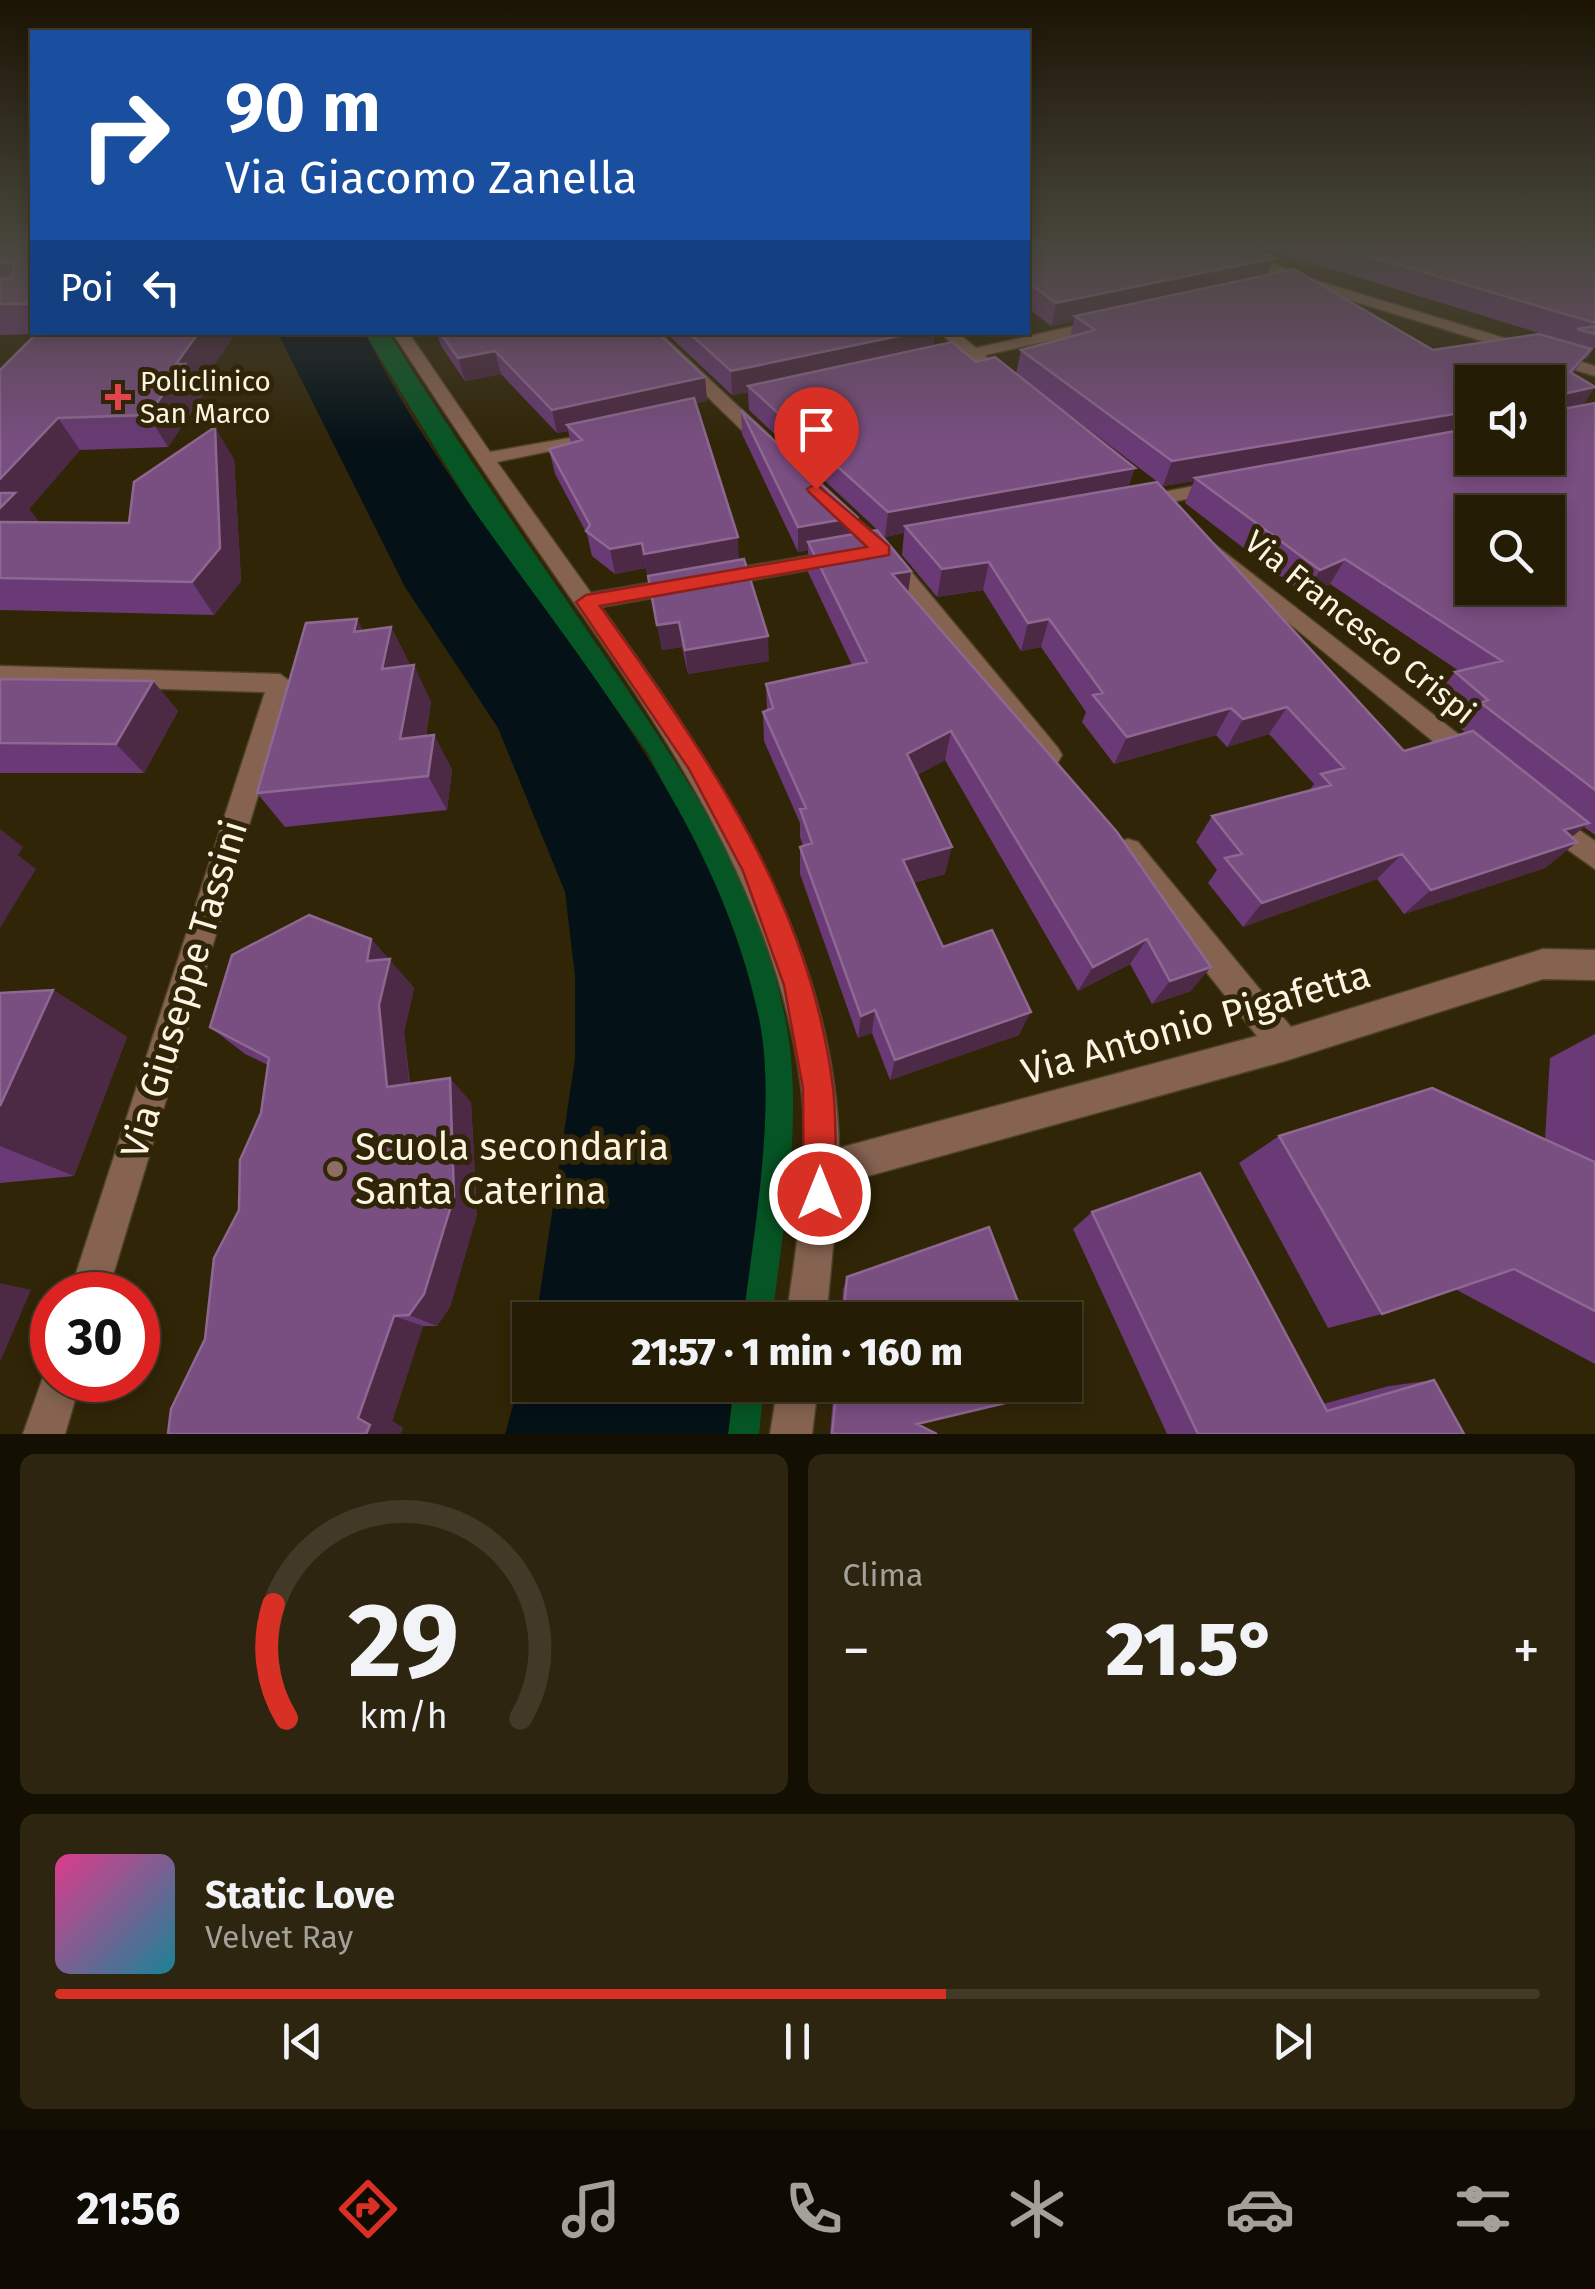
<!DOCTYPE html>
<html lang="it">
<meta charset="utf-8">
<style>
:root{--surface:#251c05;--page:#2d250f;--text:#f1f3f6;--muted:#a3a19a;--line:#423a27;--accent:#d93025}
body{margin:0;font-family:"Fira Sans",sans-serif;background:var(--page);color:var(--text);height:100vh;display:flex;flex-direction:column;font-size:38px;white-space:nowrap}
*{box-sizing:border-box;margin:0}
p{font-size:32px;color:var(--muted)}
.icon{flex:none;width:55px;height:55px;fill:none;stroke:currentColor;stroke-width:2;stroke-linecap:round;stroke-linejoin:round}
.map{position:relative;height:1434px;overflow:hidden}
.side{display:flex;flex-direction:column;gap:20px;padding:20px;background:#140f03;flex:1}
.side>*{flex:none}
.hud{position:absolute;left:30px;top:30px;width:1000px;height:305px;border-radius:0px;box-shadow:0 5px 15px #0003,0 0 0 2px var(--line);background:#1a4fa0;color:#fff;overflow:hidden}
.buttons{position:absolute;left:1455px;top:365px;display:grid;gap:20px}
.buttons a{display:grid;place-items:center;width:110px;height:110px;border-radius:0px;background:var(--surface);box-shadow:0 5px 15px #0003,0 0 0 2px var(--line);font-size:50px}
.speed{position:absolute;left:30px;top:1272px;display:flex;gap:20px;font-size:50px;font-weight:700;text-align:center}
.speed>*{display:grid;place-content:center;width:130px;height:130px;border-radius:50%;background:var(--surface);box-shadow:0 5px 15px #0003,0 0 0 2px var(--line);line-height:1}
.speed .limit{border:15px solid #d22;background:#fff;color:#111}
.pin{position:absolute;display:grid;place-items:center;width:85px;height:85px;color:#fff;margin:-102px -42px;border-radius:50% 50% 50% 0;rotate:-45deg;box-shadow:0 0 10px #0007}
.pin .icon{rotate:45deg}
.me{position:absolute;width:110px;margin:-55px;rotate:0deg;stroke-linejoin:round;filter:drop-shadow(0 0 8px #0008)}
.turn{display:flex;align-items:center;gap:35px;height:210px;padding:0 30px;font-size:45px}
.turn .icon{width:130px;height:130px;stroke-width:2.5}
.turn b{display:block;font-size:70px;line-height:85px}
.then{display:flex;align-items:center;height:95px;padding:0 30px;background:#0003;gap:20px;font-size:38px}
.big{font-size:75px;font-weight:800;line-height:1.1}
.side .widget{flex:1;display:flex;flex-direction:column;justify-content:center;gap:15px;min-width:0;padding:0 35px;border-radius:15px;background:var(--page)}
.side .dial{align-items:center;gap:0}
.dial svg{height:260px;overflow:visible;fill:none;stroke:var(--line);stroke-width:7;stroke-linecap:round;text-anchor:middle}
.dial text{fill:var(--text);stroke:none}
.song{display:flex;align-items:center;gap:30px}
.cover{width:120px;height:120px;border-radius:15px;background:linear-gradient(135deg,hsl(330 70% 55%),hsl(190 70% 35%))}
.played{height:10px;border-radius:5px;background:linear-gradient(90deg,var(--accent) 60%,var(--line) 60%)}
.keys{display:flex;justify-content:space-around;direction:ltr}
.heat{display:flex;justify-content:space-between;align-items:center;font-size:55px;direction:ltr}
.side .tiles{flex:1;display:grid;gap:20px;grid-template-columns:1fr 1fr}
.widget:last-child{grid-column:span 2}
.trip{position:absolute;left:512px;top:1302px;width:570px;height:100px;border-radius:0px;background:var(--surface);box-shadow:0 5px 15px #0003,0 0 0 2px var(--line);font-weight:800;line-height:100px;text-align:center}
.tab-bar{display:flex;height:160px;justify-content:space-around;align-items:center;background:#0f0b02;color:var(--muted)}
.tab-bar .icon{width:70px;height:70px}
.tab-bar .on{color:var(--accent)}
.tab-bar b{font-size:45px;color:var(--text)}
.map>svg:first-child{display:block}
.green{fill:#065625}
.water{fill:#041117}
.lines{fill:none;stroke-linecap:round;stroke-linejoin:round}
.minor-casing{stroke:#4d4226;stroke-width:3}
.tertiary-casing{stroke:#4d4226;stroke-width:3}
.minor{fill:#866351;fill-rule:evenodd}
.tertiary{fill:#866351;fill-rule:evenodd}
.wall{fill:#693a75;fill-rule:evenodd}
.shaded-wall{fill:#4c2944}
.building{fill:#794e81;stroke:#8d6890;stroke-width:2.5;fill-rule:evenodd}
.route{fill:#d93025;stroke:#8d1f18;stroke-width:2.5}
.health-dot{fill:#e0444e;stroke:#312507;stroke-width:4}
.education-dot{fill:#8d6e63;stroke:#312507;stroke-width:4}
.labels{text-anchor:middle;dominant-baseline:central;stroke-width:10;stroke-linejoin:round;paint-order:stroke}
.far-poi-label{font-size:28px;fill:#fcf5e3;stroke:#312507;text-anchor:start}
.street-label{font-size:32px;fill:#fcf5e3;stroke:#312507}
.near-street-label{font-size:38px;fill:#fcf5e3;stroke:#312507}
.near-poi-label{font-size:38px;fill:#fcf5e3;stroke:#312507;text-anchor:start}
</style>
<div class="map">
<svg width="1595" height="1434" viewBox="0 0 1595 1434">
<rect width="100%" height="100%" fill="#312507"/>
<path class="green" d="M365 333H389C455 440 528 544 599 648 680 768 756 872 785 1018 805 1115 783 1223 772 1320H743L764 1107 763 1064 714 885 648 753 475 513Z
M734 1385H764L759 1434H728Z"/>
<path class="water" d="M278 333H365C482 569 702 750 759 1018 777 1105 754 1231 743 1320H536L575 1059V976L565 892 498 728 405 587Z
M530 1345V1385H734L728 1434H505Z"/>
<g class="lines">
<g class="minor-casing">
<path id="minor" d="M1105 319 1111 321V327L985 355 990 361 982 366 970 359 934 367 926 362 960 351 939 332H957L976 348Z
M392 332H408L490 452 608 431V439L497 462 591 593 842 550 853 557 842 564 601 607C716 767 835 943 839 1148L1257 1036 1118 860 1114 851 1118 842 1128 839 1138 842 1291 1027 1543 949 1595 950V980L1543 979 1285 1061 839 1184 826 1320H786C797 1243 811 1163 801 1086 776 895 668 738 561 584 503 500 448 418 392 332Z
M641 332H659L771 437V445H757Z
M1220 481 1227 483V491L1137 509 1127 503 1137 497Z
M833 499 889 545 1058 748 1062 755 1058 762H1040L875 555 826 509V501Z
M1214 544 1480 751 1484 758 1480 765H1462L1207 556V546Z
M0 666 280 674 292 683 107 1295H69L265 692 0 684Z
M1553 812 1595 841V869L1543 832 1539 824 1543 816Z
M52 1363V1380H81L65 1434H23L47 1366Z
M778 1385H818L812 1434H770Z"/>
</g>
<g class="tertiary-casing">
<path id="tertiary" d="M1207 244H1225L1305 277 1595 366V376L1295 283Z"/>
</g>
<use href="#minor" class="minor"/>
<use href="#tertiary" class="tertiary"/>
</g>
<path class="wall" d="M0 244H32V332H233L234 335 199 388 203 395 168 447 80 450 29 509 39 522 129 523 234 459 241 581 214 615 0 610V370L35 334 0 335Z
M1028 244 1274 258 1267 274 1433 350 1568 342 1250 244H1595V347L1586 359H1584L1573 373 1595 386 1582 406 1595 403V835L1584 827 1571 837 1577 842 1545 868 1404 914 1377 879 1243 927 1208 883 1217 870 1196 842 1212 816 1309 791 1314 784 1269 734 1227 747 1216 735 1114 764 1082 722 1086 712 1041 647 1021 651 983 590 937 597 902 555 904 533 885 537 749 410 748 392 732 395 665 332H935L933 346 976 362 1135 468 1128 487 1404 751 1466 733 1459 727 1464 723 1435 697 1455 672 1459 671 1330 584 1305 595 1185 503 1194 481 1163 486 1016 374 1021 350 1070 337 1074 321 1051 326 1028 308ZM1472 382 1548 458H1472Z
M437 332H657L705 377 707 401 696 403 739 560 769 661 688 674 682 647 662 650 646 568 615 574 592 556 587 534 555 474 549 449 571 443 568 431 557 433 501 374 465 381 441 346Z
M741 410 908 592 1191 991 1152 1004 1130 964 1078 991 945 760 917 775 945 874 913 883 943 947 1019 1035 890 1080 872 1033 858 1038 800 874V847L803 846 800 837V823L764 741 763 712 767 711 766 684 852 665 808 572V550L798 552 742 434Z
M391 627 409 663 408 666 431 702 426 736 434 735 452 770 447 810 285 827 257 793 364 631Z
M0 679 153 681 178 711 144 773H0Z
M371 939 414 988 404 1032 410 1084 471 1102 477 1214 450 1307 437 1326H423L392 1421 403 1428 400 1434H168L205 1339 239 1210 261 1113 268 1065 245 1054 210 1027Z
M53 990 127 1037 74 1176 0 1183V993Z
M1595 1034V1364L1455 1289 1382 1314 1328 1328 1239 1163 1279 1136 1545 1139 1550 1058Z
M1092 1212 1323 1404 1389 1386 1434 1380 1464 1434H1167L1073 1229Z
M847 1277 1025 1320H841L843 1290Z
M834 1385H1049L1052 1392 918 1424 937 1434H830Z"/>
<path class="shaded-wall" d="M1274 258 1265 280 1075 316 1074 321 1051 326 1056 303Z
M199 332H233L234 335 199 388 203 395 168 447 148 415 176 364Z
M918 332H935L933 352 748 386V392L732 395 731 371Z
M495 351 501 374 465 381 458 358Z
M705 377 707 401 572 430 567 425 568 431 557 433 552 410Z
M1595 387 1578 411 1548 418 1563 394Z
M1472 411V432L1195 478 1194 481 1163 486 1172 461Z
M58 418 80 450 29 509 42 525 0 537V479Z
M215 427 234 459 241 581 214 615 192 582Z
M1135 468 1126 493 905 526 904 533 885 537 888 512Z
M857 517 855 542H808V550L798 552V527Z
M738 537 739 562 648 579 644 554Z
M642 543 646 568 615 574 610 549Z
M1345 559 1330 584 1305 595 1320 570Z
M989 562 983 590 937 597 942 569Z
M911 571 907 602 892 574Z
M357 619 376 655 354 632Z
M1049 619 1041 647 1021 651 1028 623Z
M679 622 682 647 662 650 657 625Z
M391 627 409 663 401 705 382 669Z
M768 636 769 661 688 674 685 650Z
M414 665 431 702 420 774 400 739Z
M153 681 178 711 144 773 116 744Z
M1287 707 1269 734 1227 747 1243 719Z
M1231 708 1216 735 1114 764 1127 737Z
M951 731 945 760 903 782 907 754Z
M434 735 452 770 447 810 428 776Z
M1589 823 1558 848 1577 842 1545 868 1404 914 1431 890 1564 830Z
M0 829 23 847 18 855 36 869 0 928Z
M952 847 945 874 898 887 903 860Z
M1402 854 1377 879 1243 927 1262 903Z
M371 939 414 988 404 1032 412 1111 387 1087 379 1005 367 961Z
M1147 939 1130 964 1078 991 1093 967Z
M1211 967 1191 991 1152 1004 1170 981Z
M53 990 127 1037 74 1176 0 1146V1106Z
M875 1010 872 1033 858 1038 861 1016Z
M1031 1012 1019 1035 890 1080 895 1060Z
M450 1078 471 1102 477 1214 450 1307 437 1326 409 1315Z
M0 1283 31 1290 0 1362Z
M394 1316 423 1326 392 1421 403 1428 400 1434H366L358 1418Z"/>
<path class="building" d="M0 244H32V304H0V279L12 278 15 263H0Z
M1028 244H1247L1274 258 1056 303 1028 282Z
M1329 244H1595V323Z
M1294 269 1433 350 1539 334 1591 349 1570 372 1595 387 1563 394V409L1595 403V790L1481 703 1488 700 1455 672 1502 661 1345 559 1320 570 1195 478 1472 428V458H1548V382H1472V411L1172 461 1021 350 1095 330 1075 316ZM1472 512H1548V588H1472Z
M1595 326V334L1577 329Z
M38 332H199L176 364H185L148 415 58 418 0 479V370Z
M440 332H657L705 377 552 410 495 351 458 358Z
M688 332H918L731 371Z
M952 342 976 362 995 357 1135 468 888 512 748 386Z
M694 398 738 537 644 554 642 543 610 549 586 531 590 525 549 449 582 440 567 425Z
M741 410 857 517 798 527Z
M215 427 220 548 192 582 0 578V522L129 523 134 482Z
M1157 482 1404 751 1473 731 1589 823 1564 830 1577 842 1431 890 1402 854 1262 903 1225 858 1242 854 1212 816 1331 785 1321 774 1344 768 1287 707 1243 719 1231 708 1127 737 1093 695 1103 693 1049 619 1028 623 989 562 942 569 905 526Z
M0 493H15L0 508Z
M877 530 911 571 892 574 1117 832 1211 967 1170 981 1147 939 1093 967 951 731 907 754 952 847 903 860 943 947 992 930 1031 1012 895 1060 875 1010 861 1016 800 847 812 843 800 809 806 808 763 712 773 708 766 684 867 662 808 542Z
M744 559 768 636 685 650 679 622 657 625 648 576Z
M357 619 354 632 391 627 382 669 414 665 400 739 434 735 428 776 257 793 306 623Z
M0 679 153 681 116 744 0 743Z
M309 915 371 939 367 961 390 959 379 1005 387 1087 450 1078 454 1196 424 1294 409 1315 394 1316 358 1418 370 1425 366 1434H168L171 1409 205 1339 214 1258 239 1210 240 1160 261 1113 269 1058 210 1027 232 955Z
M53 990 0 1106V993Z
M1432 1088 1595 1162V1311L1514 1269 1382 1314 1279 1136Z
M1200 1173 1327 1411 1434 1380 1464 1434H1198L1092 1212Z
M989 1227 1025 1320H843L847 1277Z
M837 1385H1049L1052 1392 917 1424 937 1434H832Z"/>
<linearGradient id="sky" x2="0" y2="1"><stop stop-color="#1b1404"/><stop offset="0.55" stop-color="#48463c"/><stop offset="1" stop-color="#48463c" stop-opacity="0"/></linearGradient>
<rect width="1595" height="445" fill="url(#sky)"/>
<path class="route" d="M816 484 889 546V555L600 606C706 755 810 900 833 1088 837 1122 835 1159 836 1194L832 1206 820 1211 808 1206 804 1194 803 1088 784 985 743 871 689 769 576 602 586 595 867 547 810 493 807 489Z"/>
<path class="health-dot" d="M113 382h10v10h10v10h-10v10h-10v-10h-10v-10h10z"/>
<circle class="education-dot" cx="335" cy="1169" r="10"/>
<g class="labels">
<g class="far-poi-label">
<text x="140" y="381">Policlinico<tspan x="140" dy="32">San Marco</tspan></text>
</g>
<g class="street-label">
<text transform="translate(1360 627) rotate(39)">Via Francesco Crispi</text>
</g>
<g class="near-street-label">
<text transform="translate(184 989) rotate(-73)">Via Giuseppe Tassini</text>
<text transform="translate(1196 1023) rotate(-16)">Via Antonio Pigafetta</text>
</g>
<g class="near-poi-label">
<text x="355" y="1147">Scuola secondaria<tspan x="355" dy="44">Santa Caterina</tspan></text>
</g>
</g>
</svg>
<div class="buttons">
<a><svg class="icon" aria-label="sound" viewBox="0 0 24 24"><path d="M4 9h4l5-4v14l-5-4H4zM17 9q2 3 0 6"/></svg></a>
<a><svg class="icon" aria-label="search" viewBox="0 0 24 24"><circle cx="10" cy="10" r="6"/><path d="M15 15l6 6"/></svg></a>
</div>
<div class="speed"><div class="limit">30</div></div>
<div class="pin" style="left:816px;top:489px;background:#d93025"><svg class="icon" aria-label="arrive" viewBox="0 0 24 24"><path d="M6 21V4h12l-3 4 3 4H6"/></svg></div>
<svg class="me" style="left:820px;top:1194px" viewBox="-20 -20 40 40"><circle r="17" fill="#d93025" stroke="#fff" stroke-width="3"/><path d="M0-11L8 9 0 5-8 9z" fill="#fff"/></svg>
<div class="trip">21:57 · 1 min · 160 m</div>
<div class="hud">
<div class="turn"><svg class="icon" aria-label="right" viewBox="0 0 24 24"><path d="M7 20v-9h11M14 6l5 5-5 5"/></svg><div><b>90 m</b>Via Giacomo Zanella</div></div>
<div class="then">Poi<svg class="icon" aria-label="left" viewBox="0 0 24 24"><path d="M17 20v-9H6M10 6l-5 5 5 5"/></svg></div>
</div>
</div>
<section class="side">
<div class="tiles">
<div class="widget dial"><svg viewBox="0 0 100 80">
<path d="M14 69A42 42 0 1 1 86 69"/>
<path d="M14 69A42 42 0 0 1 10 34" stroke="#d93025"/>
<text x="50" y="56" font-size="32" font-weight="700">29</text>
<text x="50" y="72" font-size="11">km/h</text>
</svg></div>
<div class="widget"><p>Clima</p>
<div class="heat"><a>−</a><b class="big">21.5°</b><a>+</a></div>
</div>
<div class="widget">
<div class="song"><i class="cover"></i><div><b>Static Love</b><p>Velvet Ray</p></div></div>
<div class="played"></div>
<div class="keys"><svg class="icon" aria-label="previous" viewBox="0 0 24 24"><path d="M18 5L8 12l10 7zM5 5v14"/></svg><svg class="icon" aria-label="pause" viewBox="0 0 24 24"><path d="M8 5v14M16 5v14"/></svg><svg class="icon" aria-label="next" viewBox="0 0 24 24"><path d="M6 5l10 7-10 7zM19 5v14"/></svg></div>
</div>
</div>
</section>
<nav class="tab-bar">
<b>21:56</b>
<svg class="icon on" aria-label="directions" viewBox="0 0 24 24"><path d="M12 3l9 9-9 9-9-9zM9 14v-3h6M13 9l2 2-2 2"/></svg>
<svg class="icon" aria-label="music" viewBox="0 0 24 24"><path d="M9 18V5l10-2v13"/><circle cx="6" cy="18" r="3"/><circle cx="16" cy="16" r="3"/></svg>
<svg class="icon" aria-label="phone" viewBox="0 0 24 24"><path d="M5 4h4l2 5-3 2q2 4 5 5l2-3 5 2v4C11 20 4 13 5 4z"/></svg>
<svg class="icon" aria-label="climate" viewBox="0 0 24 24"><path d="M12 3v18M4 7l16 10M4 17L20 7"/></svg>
<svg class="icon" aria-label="car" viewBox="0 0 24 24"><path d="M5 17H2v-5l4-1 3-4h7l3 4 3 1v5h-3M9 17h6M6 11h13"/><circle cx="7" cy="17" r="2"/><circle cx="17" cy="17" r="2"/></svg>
<svg class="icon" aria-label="filters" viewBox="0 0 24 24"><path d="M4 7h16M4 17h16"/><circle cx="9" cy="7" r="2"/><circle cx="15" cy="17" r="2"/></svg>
</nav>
